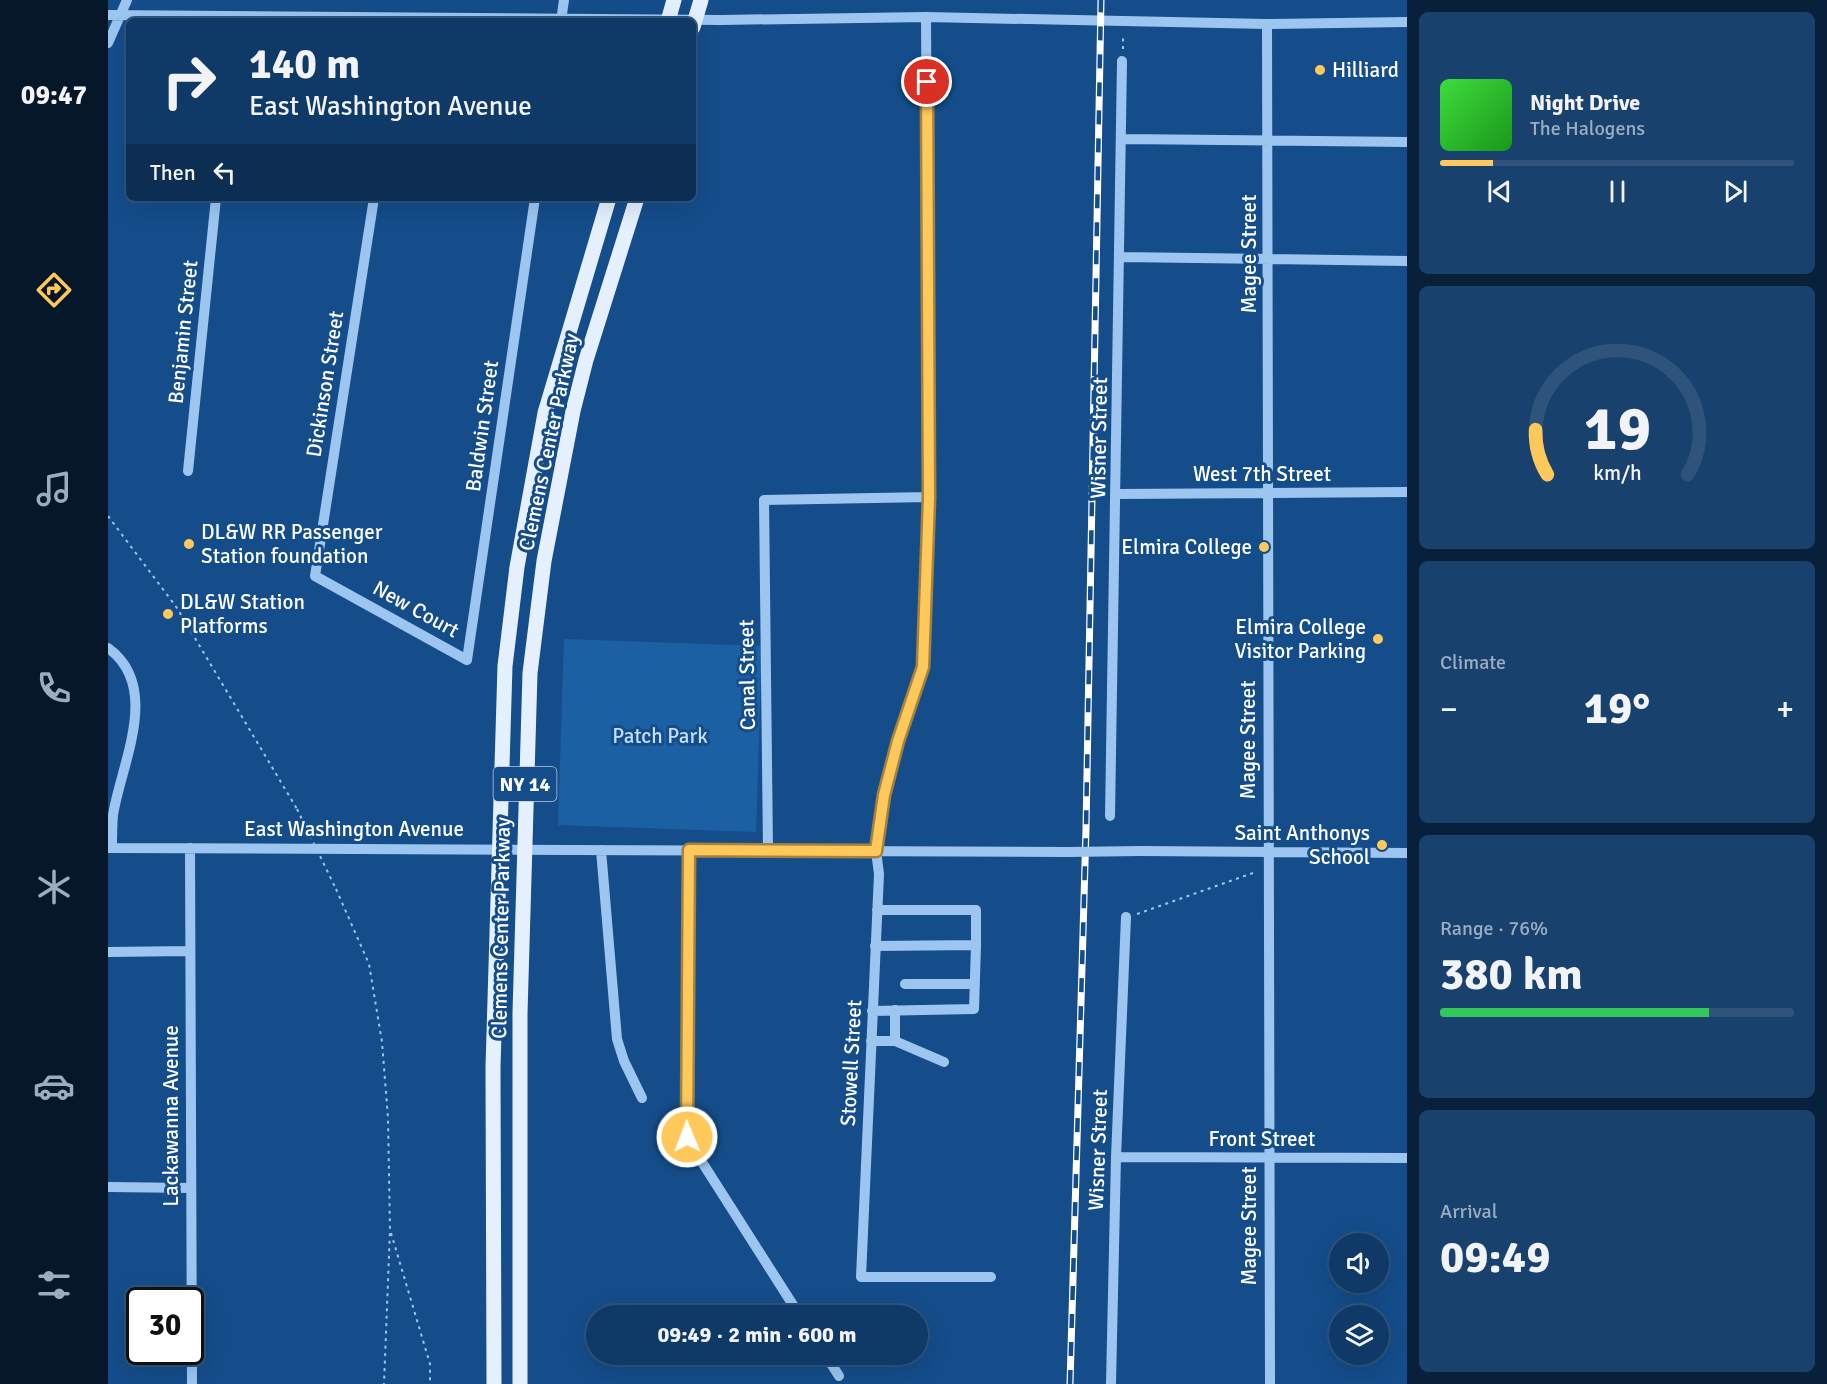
<!DOCTYPE html>
<meta charset="utf-8">
<style>
:root{--surface:#0f3a68;--page:#18416e;--text:#f1f3f6;--muted:#9badc0;--line:#2f547c;--accent:#ffc85b}
body{margin:0;font-family:Signika,sans-serif;background:var(--page);color:var(--text);height:100vh;display:flex;flex-direction:column;font-size:22px;white-space:nowrap}
*{box-sizing:border-box;margin:0}
p{font-size:20px;color:var(--muted)}
.icon{flex:none;width:33px;height:33px;fill:none;stroke:currentColor;stroke-width:2;stroke-linecap:round;stroke-linejoin:round}
.map{position:relative;flex:1;overflow:hidden}
.side{display:flex;flex-direction:column;gap:12px;padding:12px;background:#082039;width:420px}
.side>*{flex:none}
.top-card{position:absolute;left:18px;top:18px;width:570px;height:183px;border-radius:9px;box-shadow:0 6px 24px #0002,0 0 0 2px var(--line);background:#0f3a68;color:var(--text);overflow:hidden}
.tools{position:absolute;left:1221px;top:1233px;display:grid;gap:12px}
.tools a{display:grid;place-items:center;width:60px;height:60px;border-radius:50%;background:var(--surface);box-shadow:0 6px 24px #0002,0 0 0 2px var(--line);font-size:30px}
.speed{position:absolute;left:18px;top:1287px;display:flex;gap:12px;font-size:30px;font-weight:700;text-align:center}
.speed>*{display:grid;place-content:center;width:78px;height:78px;border-radius:50%;background:var(--surface);box-shadow:0 6px 24px #0002,0 0 0 2px var(--line);line-height:1}
.speed .limit{border:3px solid #111;border-radius:9px;background:#fff;color:#111}
.pin{position:absolute;display:grid;place-items:center;width:51px;height:51px;color:#fff;margin:-26px;border:3px solid #fff;border-radius:50%;box-shadow:0 2px 6px #0007}
.me{position:absolute;width:66px;margin:-33px;rotate:359deg;stroke-linejoin:round;filter:drop-shadow(0 0 4px #0008)}
.turn{display:flex;align-items:center;gap:21px;height:126px;padding:0 24px;font-size:27px}
.turn .icon{width:78px;height:78px;stroke-width:2.5}
.turn b{display:block;font-size:42px;line-height:51px}
.then{display:flex;align-items:center;height:57px;padding:0 24px;background:#0003;gap:12px;font-size:22px}
.big{font-size:45px;font-weight:700;line-height:1.1}
.side .card{flex:1;display:flex;flex-direction:column;justify-content:center;gap:9px;min-width:0;padding:0 21px;border-radius:9px;background:var(--page)}
.side .dial{align-items:center;gap:0}
.dial svg{height:156px;overflow:visible;fill:none;stroke:var(--line);stroke-width:7;stroke-linecap:round;text-anchor:middle}
.dial text{fill:var(--text);stroke:none}
.song{display:flex;align-items:center;gap:18px}
.cover{width:72px;height:72px;border-radius:9px;background:linear-gradient(135deg,hsl(120 70% 55%),hsl(120 70% 35%))}
.played{height:6px;border-radius:3px;background:linear-gradient(90deg,var(--accent) 15%,var(--line) 15%)}
.keys{display:flex;justify-content:space-around;direction:ltr}
.heat{display:flex;justify-content:space-between;align-items:center;font-size:33px;direction:ltr}
.charge{height:9px;border-radius:4px;background:linear-gradient(90deg,#34c759 76%,var(--line) 0)}
.trip{position:absolute;left:478px;top:1305px;width:342px;height:60px;border-radius:30px;background:var(--surface);box-shadow:0 6px 24px #0002,0 0 0 2px var(--line);font-weight:700;line-height:60px;text-align:center}
main{display:flex;flex:1;min-height:0}
.menu{display:flex;flex-direction:column;width:108px;justify-content:space-around;align-items:center;background:#06172a;color:var(--muted)}
.menu .icon{width:42px;height:42px}
.menu .active{color:var(--accent)}
.menu b{font-size:27px;color:var(--text)}
.map>svg:first-child{display:block}
.green{fill:#1c60a4}
.lines{fill:none;stroke-linecap:round;stroke-linejoin:round}
.path{stroke:#9cc6f0;stroke-width:2;stroke-dasharray:3 4.5;stroke-linecap:butt}
.minor{stroke:#9cc6f0;stroke-width:10}
.major{stroke:#e5f0ff;stroke-width:15}
.rail-casing{stroke:#fff;stroke-width:7}
.rail{stroke:#144d8a;stroke-width:4.5;stroke-dasharray:14;stroke-linecap:butt}
.path-bridge{stroke:#9cc6f0;stroke-width:2;stroke-dasharray:3 4.5;stroke-linecap:butt}
.minor-bridge{stroke:#9cc6f0;stroke-width:10}
.route-casing{stroke:#a6823b;stroke-width:15}
.route{stroke:#ffc85b;stroke-width:10}
.poi-dot{fill:#ffc85b;stroke:#144d8a;stroke-width:2}
.labels{text-anchor:middle;dominant-baseline:central;stroke-width:6;stroke-linejoin:round;paint-order:stroke}
.shield{fill:#144d8a;stroke:#b8cadc;stroke-width:1.5}
.shield-label{font-size:20px;font-weight:bold;fill:#fff}
.poi-label{font-size:21px;fill:#fff;stroke:#144d8a;text-anchor:start}
.street-label{font-size:21px;fill:#fff;stroke:#144d8a}
.park-label{font-size:21px;fill:#c2dffb;stroke:#144d8a}
</style>
<main>
<nav class="menu">
<b>09:47</b>
<svg class="icon active" aria-label="directions" viewBox="0 0 24 24"><path d="M12 3l9 9-9 9-9-9zM9 14v-3h6M13 9l2 2-2 2"/></svg>
<svg class="icon" aria-label="music" viewBox="0 0 24 24"><path d="M9 18V5l10-2v13"/><circle cx="6" cy="18" r="3"/><circle cx="16" cy="16" r="3"/></svg>
<svg class="icon" aria-label="phone" viewBox="0 0 24 24"><path d="M5 4h4l2 5-3 2q2 4 5 5l2-3 5 2v4C11 20 4 13 5 4z"/></svg>
<svg class="icon" aria-label="climate" viewBox="0 0 24 24"><path d="M12 3v18M4 7l16 10M4 17L20 7"/></svg>
<svg class="icon" aria-label="car" viewBox="0 0 24 24"><path d="M5 17H2v-5l4-1 3-4h7l3 4 3 1v5h-3M9 17h6M6 11h13"/><circle cx="7" cy="17" r="2"/><circle cx="17" cy="17" r="2"/></svg>
<svg class="icon" aria-label="filters" viewBox="0 0 24 24"><path d="M4 7h16M4 17h16"/><circle cx="9" cy="7" r="2"/><circle cx="15" cy="17" r="2"/></svg>
</nav>
<div class="map">
<svg width="1299" height="1384" viewBox="0 0 1299 1384">
<rect width="100%" height="100%" fill="#144d8a"/>
<path class="green" d="M456 639 654 646 648 832 450 825Z"/>
<g class="lines">
<path class="path" d="M1015 49V37
M0 516 69 608 189 809
M228 889 261 964 274 1042 280 1118 282 1230 276 1384
M1029 914 1148 872
M283 1233 322 1364V1384"/>
<path class="minor" d="M0 15 613 20 818 17 1159 24 1299 22
M818 17 821 497 815 667 790 741 776 795 768 851 771 874 753 1277H883
M453 21 456 0
M1159 24 1162 1384
M0 43 19 0
M1014 139 1299 142
M266 198 207 576 359 660 427 198
M1012 257 1299 261
M80 471 108 198
M1009 494 1299 492
M0 648C54 687 13 764 5 815 4 826 4 837 4 848
M1002 816 1014 61
M0 848 960 852
M82 848 84 1384
M493 850 509 1039 516 1061 534 1098
M581 850 578 1137 692 1316
M660 850 656 500 821 497
M1033 851 1299 853
M769 910H868V945
M0 952 82 951
M797 984H867
M787 1010V1041L836 1062
M764 1011 866 1009 868 945 767 946
M763 1041H787
M1008 1157 1299 1158
M0 1187 83 1188
M717 1354 731 1376
M1003 1384 1008 1157 1018 917"/>
<path class="major" d="M560 21 566 0
M585 27 593 0
M386 1384 385 1067 397 666 409 567 437 413 501 198
M412 1384V1013L422 673 436 561 465 411 478 360 529 198"/>
<g class="rail-casing">
<path id="rail" d="M962 1384 978 829 993 0"/>
</g>
<use href="#rail" class="rail"/>
<path class="path-bridge" d="M189 809 228 889"/>
<path class="minor-bridge" d="M960 852 1033 851"/>
</g>
<g class="lines">
<g class="route-casing">
<path id="route" d="M579 1137 581 850 768 851 776 795 790 741 815 667 821 498 819 82"/>
</g>
<use href="#route" class="route"/>
</g>
<g class="poi-dot">
<circle cx="1212" cy="70" r="6"/>
<circle cx="81" cy="544" r="6"/>
<circle cx="1156" cy="547" r="6"/>
<circle cx="60" cy="614" r="6"/>
<circle cx="1270" cy="639" r="6"/>
<circle cx="1274" cy="845" r="6"/>
</g>
<g class="labels">
<rect class="shield" x="385.5" y="767" width="63" height="34" rx="4.5"/>
<g class="shield-label">
<text x="417" y="784">NY 14</text>
</g>
<g class="poi-label">
<text x="1224" y="70">Hilliard</text>
<text x="93" y="532">DL&amp;W RR Passenger<tspan x="93" dy="24">Station foundation</tspan></text>
<text x="1144" y="547" text-anchor="end">Elmira College</text>
<text x="72" y="602">DL&amp;W Station<tspan x="72" dy="24">Platforms</tspan></text>
<text x="1258" y="627" text-anchor="end">Elmira College<tspan x="1258" dy="24">Visitor Parking</tspan></text>
<text x="1262" y="833" text-anchor="end">Saint Anthonys<tspan x="1262" dy="24">School</tspan></text>
</g>
<g class="street-label">
<text transform="translate(1141 254) rotate(-90)">Magee Street</text>
<text transform="translate(75 332) rotate(-84)">Benjamin Street</text>
<text transform="translate(217 384) rotate(-81)">Dickinson Street</text>
<text transform="translate(374 426) rotate(-82)">Baldwin Street</text>
<text transform="translate(991 438) rotate(-89)">Wisner Street</text>
<text transform="translate(441 442) rotate(-78)">Clemens Center Parkway</text>
<text x="1154" y="474">West 7th Street</text>
<text transform="translate(308 609) rotate(29)">New Court</text>
<text transform="translate(639 675) rotate(-91)">Canal Street</text>
<text transform="translate(1140 740) rotate(-90)">Magee Street</text>
<text x="246" y="829">East Washington Avenue</text>
<text transform="translate(393 928) rotate(-89)">Clemens Center Parkway</text>
<text transform="translate(743 1063) rotate(-87)">Stowell Street</text>
<text transform="translate(63 1116) rotate(-90)">Lackawanna Avenue</text>
<text x="1154" y="1139">Front Street</text>
<text transform="translate(990 1150) rotate(-88)">Wisner Street</text>
<text transform="translate(1141 1226) rotate(-90)">Magee Street</text>
</g>
<g class="park-label">
<text x="552" y="736">Patch Park</text>
</g>
</g>
</svg>
<div class="tools">
<a><svg class="icon" aria-label="sound" viewBox="0 0 24 24"><path d="M4 9h4l5-4v14l-5-4H4zM17 9q2 3 0 6"/></svg></a>
<a><svg class="icon" aria-label="layers" viewBox="0 0 24 24"><path d="M12 4l9 5-9 5-9-5zM3 14l9 5 9-5"/></svg></a>
</div>
<div class="speed"><div class="limit">30</div></div>
<div class="pin" style="left:819px;top:82px;background:#d93025"><svg class="icon" aria-label="arrive" viewBox="0 0 24 24"><path d="M6 21V4h12l-3 4 3 4H6"/></svg></div>
<svg class="me" style="left:579px;top:1137px" viewBox="-20 -20 40 40"><circle r="17" fill="#ffc85b" stroke="#fff" stroke-width="3"/><path d="M0-11L8 9 0 5-8 9z" fill="#fff"/></svg>
<div class="trip">09:49 · 2 min · 600 m</div>
<div class="top-card">
<div class="turn"><svg class="icon" aria-label="right" viewBox="0 0 24 24"><path d="M7 20v-9h11M14 6l5 5-5 5"/></svg><div><b>140 m</b>East Washington Avenue</div></div>
<div class="then">Then<svg class="icon" aria-label="left" viewBox="0 0 24 24"><path d="M17 20v-9H6M10 6l-5 5 5 5"/></svg></div>
</div>
</div>
<section class="side">
<div class="card">
<div class="song"><i class="cover"></i><div><b>Night Drive</b><p>The Halogens</p></div></div>
<div class="played"></div>
<div class="keys"><svg class="icon" aria-label="previous" viewBox="0 0 24 24"><path d="M18 5L8 12l10 7zM5 5v14"/></svg><svg class="icon" aria-label="pause" viewBox="0 0 24 24"><path d="M8 5v14M16 5v14"/></svg><svg class="icon" aria-label="next" viewBox="0 0 24 24"><path d="M6 5l10 7-10 7zM19 5v14"/></svg></div>
</div>
<div class="card dial"><svg viewBox="0 0 100 80">
<path d="M14 69A42 42 0 1 1 86 69"/>
<path d="M14 69A42 42 0 0 1 8 46" stroke="#ffc85b"/>
<text x="50" y="56" font-size="32" font-weight="700">19</text>
<text x="50" y="72" font-size="11">km/h</text>
</svg></div>
<div class="card"><p>Climate</p>
<div class="heat"><a>−</a><b class="big">19°</b><a>+</a></div>
</div>
<div class="card"><p>Range · 76%</p><b class="big">380 km</b><div class="charge"></div></div>
<div class="card"><p>Arrival</p><b class="big">09:49</b></div>
</section>
</main>
